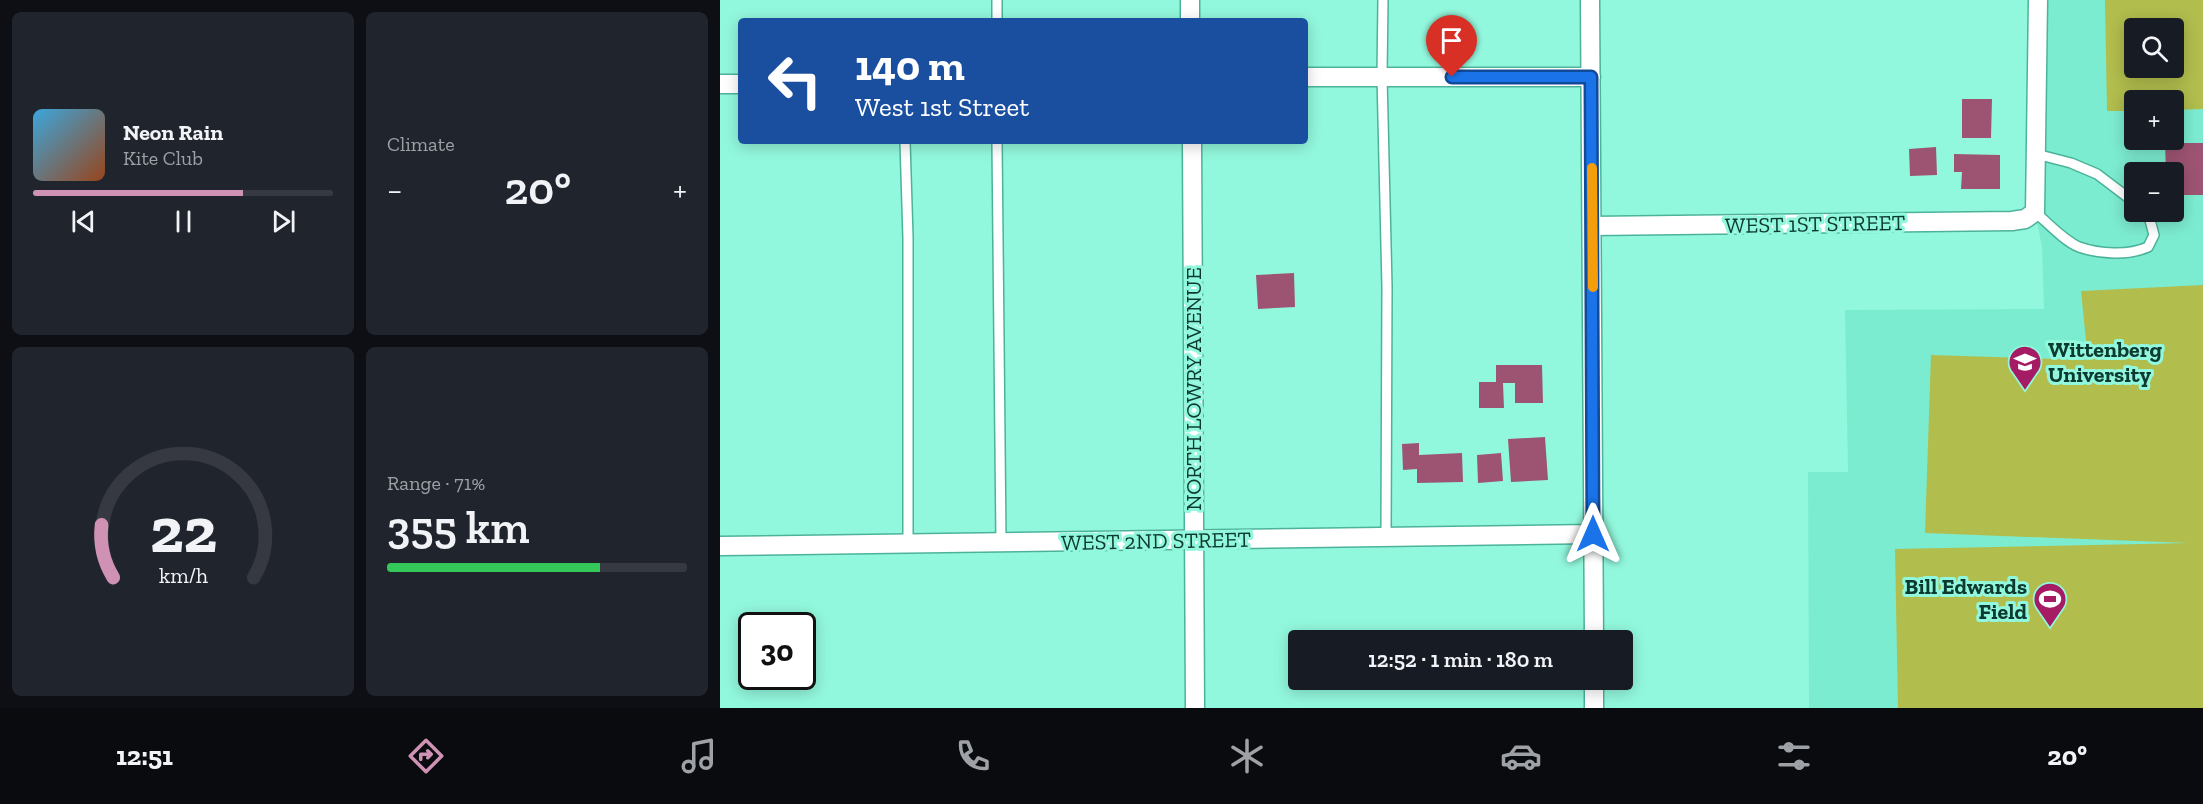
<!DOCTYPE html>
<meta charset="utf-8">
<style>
:root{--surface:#171b24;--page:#20242c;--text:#f1f3f6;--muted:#9ea1a6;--line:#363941;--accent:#cf92b4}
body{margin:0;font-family:"Zilla Slab",serif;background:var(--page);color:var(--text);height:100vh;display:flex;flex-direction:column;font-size:22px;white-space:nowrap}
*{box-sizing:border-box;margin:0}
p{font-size:20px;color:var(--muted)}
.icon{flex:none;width:33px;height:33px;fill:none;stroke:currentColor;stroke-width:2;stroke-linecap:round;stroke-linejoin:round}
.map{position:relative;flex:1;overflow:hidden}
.details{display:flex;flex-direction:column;gap:12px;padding:12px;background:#0d0f14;width:720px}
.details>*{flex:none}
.guide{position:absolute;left:18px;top:18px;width:570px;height:126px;border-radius:6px;box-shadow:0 3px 15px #0003;background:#1a4fa0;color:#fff;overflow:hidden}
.fabs{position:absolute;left:1404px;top:18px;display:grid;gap:12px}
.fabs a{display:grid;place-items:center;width:60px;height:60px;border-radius:6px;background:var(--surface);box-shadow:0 3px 15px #0003;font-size:30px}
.speed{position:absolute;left:18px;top:612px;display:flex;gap:12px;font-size:30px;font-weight:700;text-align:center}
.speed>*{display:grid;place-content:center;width:78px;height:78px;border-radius:50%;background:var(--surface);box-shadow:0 3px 15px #0003;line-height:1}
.speed .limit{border:3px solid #111;border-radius:9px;background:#fff;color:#111}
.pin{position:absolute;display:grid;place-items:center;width:51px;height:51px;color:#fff;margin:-62px -26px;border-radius:50% 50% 50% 0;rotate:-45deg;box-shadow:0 0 6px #0007}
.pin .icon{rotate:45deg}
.me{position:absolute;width:66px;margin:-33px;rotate:0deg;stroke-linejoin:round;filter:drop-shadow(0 0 4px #0008)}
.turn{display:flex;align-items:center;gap:21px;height:126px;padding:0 18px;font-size:27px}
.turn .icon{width:78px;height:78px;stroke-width:2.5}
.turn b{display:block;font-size:42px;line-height:51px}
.big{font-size:45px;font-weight:600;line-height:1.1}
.details .card{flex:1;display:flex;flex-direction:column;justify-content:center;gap:9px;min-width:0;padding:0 21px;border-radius:9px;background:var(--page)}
.details .dial{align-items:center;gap:0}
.dial svg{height:156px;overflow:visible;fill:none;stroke:var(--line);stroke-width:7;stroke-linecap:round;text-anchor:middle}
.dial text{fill:var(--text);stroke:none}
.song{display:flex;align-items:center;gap:18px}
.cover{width:72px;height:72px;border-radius:9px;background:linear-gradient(135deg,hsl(200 70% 55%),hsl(20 70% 35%))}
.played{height:6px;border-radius:3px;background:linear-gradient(90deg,var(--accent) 70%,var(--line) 70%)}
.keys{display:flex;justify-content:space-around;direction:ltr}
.heat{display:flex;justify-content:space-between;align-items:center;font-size:33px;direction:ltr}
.charge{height:9px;border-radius:4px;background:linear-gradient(90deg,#34c759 71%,var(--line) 0)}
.details .tiles{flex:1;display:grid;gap:12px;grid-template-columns:repeat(2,1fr)}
.trip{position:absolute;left:568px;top:630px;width:345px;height:60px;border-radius:6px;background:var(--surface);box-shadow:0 3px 15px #0003;font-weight:600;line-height:60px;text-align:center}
.dock{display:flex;height:96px;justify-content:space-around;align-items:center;background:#090b0e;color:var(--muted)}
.dock .icon{width:42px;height:42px}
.dock .on{color:var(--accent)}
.dock b{font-size:27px;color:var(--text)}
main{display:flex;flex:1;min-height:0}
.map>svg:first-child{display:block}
.built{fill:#7cecd0;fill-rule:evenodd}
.green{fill:#b1bd4d;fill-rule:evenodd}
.building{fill:#9d5472}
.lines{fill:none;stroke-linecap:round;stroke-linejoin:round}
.service-casing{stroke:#4cb39a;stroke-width:12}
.minor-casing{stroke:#4cb39a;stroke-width:21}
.service{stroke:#fff;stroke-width:9}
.minor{stroke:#fff;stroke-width:18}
.route-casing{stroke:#114b97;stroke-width:15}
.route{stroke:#1a73e8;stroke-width:10}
.slow{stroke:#f59e0b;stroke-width:10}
.labels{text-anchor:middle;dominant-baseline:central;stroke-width:6;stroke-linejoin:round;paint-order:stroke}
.street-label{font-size:22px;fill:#0c3a30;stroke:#92f8dd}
.poi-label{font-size:22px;font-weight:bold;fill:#0c3a30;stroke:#92f8dd;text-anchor:start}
</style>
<main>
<section class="details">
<div class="tiles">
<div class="card">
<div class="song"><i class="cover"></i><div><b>Neon Rain</b><p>Kite Club</p></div></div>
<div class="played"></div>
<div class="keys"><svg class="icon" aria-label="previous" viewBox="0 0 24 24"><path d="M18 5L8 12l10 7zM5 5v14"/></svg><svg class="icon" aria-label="pause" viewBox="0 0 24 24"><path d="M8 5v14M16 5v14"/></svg><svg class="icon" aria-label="next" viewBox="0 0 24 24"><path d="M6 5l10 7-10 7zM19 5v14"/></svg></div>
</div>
<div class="card"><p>Climate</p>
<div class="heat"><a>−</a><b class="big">20°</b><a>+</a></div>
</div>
<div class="card dial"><svg viewBox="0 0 100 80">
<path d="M14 69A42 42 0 1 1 86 69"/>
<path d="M14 69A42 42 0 0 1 8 42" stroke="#cf92b4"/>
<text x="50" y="56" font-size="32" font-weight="700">22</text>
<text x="50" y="72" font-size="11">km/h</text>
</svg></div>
<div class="card"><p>Range · 71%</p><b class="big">355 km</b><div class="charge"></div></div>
</div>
</section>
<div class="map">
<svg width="1483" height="708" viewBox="0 0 1483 708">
<rect width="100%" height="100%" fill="#92f8dd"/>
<path class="built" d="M1318 0H1483V708H1089L1088 472H1128L1125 310 1324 309 1322 247 1315 212ZM1414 28H1454V68H1414ZM1414 100H1454V140H1414ZM1414 172H1454V212H1414Z"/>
<path class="green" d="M1385 0H1483V109L1454 110V100H1414V111H1387ZM1414 28H1454V68H1414Z
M1483 285V708H1178L1175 549 1469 543 1205 533 1211 355 1368 360 1361 291Z"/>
<path class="building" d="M1242 99H1272L1271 138H1242Z
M1445 143H1483V195H1454V172H1446Z
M1216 147 1217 175 1190 176 1189 149Z
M1234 154 1280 155V189H1241L1242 172H1234Z
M574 273 575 307 538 309 536 275Z
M776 365H822L823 403H795V383H783L784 408H759V382H776Z
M825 437 828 480 791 482 788 439Z
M699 443V455L742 453 743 482 697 483V469L683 470 682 444Z
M781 453 783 481 758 483 757 455Z"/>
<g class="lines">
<g class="service-casing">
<path id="service" d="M663 0 662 76 667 287 666 537
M277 21V0
M185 141 188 238V544
M277 141 281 543
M1316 154 1351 163 1377 174 1414 202
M1315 212C1328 223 1343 240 1359 247 1379 254 1408 256 1428 247L1434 235 1430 220 1423 212"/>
</g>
<g class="minor-casing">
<path id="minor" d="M470 0V21
M870 0 874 640
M585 77H871
M0 84H21
M472 141 475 708
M873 226 1292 221 1305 219 1315 212 1318 0
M0 546 873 534
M874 680V708"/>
</g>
<use href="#service" class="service"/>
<use href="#minor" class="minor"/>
</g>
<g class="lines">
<g class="route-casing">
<path id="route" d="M732 77H871L873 534"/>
</g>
<use href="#route" class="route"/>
<path class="slow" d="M872 168 873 287"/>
</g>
<defs>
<g id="university-pin" transform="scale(1.725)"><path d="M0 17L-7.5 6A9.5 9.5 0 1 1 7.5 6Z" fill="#a51c64" stroke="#92f8dd"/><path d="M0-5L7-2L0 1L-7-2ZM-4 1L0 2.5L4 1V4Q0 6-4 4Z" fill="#fff"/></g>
<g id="stadium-pin" transform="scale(1.725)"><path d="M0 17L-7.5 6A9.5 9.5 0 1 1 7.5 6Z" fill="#a51c64" stroke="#92f8dd"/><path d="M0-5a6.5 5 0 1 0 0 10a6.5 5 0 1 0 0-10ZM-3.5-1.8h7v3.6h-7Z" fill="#fff"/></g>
</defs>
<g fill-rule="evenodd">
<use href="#university-pin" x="1305" y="362"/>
<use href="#stadium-pin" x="1330" y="599"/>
</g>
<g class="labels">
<g class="street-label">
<text transform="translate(1095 224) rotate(-1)">WEST 1ST STREET</text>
<text transform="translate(473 389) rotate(-90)">NORTH LOWRY AVENUE</text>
<text transform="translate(436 541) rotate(-1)">WEST 2ND STREET</text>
</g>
<g class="poi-label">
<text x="1328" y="349">Wittenberg<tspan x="1328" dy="25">University</tspan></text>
<text x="1307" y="586" text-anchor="end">Bill Edwards<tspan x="1307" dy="25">Field</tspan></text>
</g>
</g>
</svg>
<div class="fabs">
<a><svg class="icon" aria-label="search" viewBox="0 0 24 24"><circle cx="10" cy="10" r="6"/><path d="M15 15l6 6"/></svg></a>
<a>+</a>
<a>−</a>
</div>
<div class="speed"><div class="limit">30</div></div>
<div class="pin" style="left:732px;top:77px;background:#d93025"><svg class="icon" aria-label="arrive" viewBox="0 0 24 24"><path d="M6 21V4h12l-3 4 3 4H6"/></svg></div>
<svg class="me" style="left:873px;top:534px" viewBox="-20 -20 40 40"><path d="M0-17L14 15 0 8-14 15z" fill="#1a73e8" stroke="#fff" stroke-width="4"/></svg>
<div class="trip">12:52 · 1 min · 180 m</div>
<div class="guide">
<div class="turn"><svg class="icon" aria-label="left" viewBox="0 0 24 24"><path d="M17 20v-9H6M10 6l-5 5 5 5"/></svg><div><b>140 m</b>West 1st Street</div></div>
</div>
</div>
</main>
<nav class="dock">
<b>12:51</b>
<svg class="icon on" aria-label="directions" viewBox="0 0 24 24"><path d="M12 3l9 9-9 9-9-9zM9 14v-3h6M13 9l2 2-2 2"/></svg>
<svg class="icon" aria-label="music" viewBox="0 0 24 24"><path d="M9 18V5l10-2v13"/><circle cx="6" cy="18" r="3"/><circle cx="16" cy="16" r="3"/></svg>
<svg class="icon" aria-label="phone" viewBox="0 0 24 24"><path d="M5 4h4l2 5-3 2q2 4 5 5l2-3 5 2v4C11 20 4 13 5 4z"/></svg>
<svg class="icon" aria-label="climate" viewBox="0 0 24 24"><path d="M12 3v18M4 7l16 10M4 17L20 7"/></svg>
<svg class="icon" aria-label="car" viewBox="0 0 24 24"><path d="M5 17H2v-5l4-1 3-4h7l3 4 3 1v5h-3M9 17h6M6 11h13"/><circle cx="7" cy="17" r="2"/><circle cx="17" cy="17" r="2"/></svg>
<svg class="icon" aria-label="filters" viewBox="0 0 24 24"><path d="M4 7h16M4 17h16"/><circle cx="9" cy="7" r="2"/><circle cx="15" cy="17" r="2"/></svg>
<b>20°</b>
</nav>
